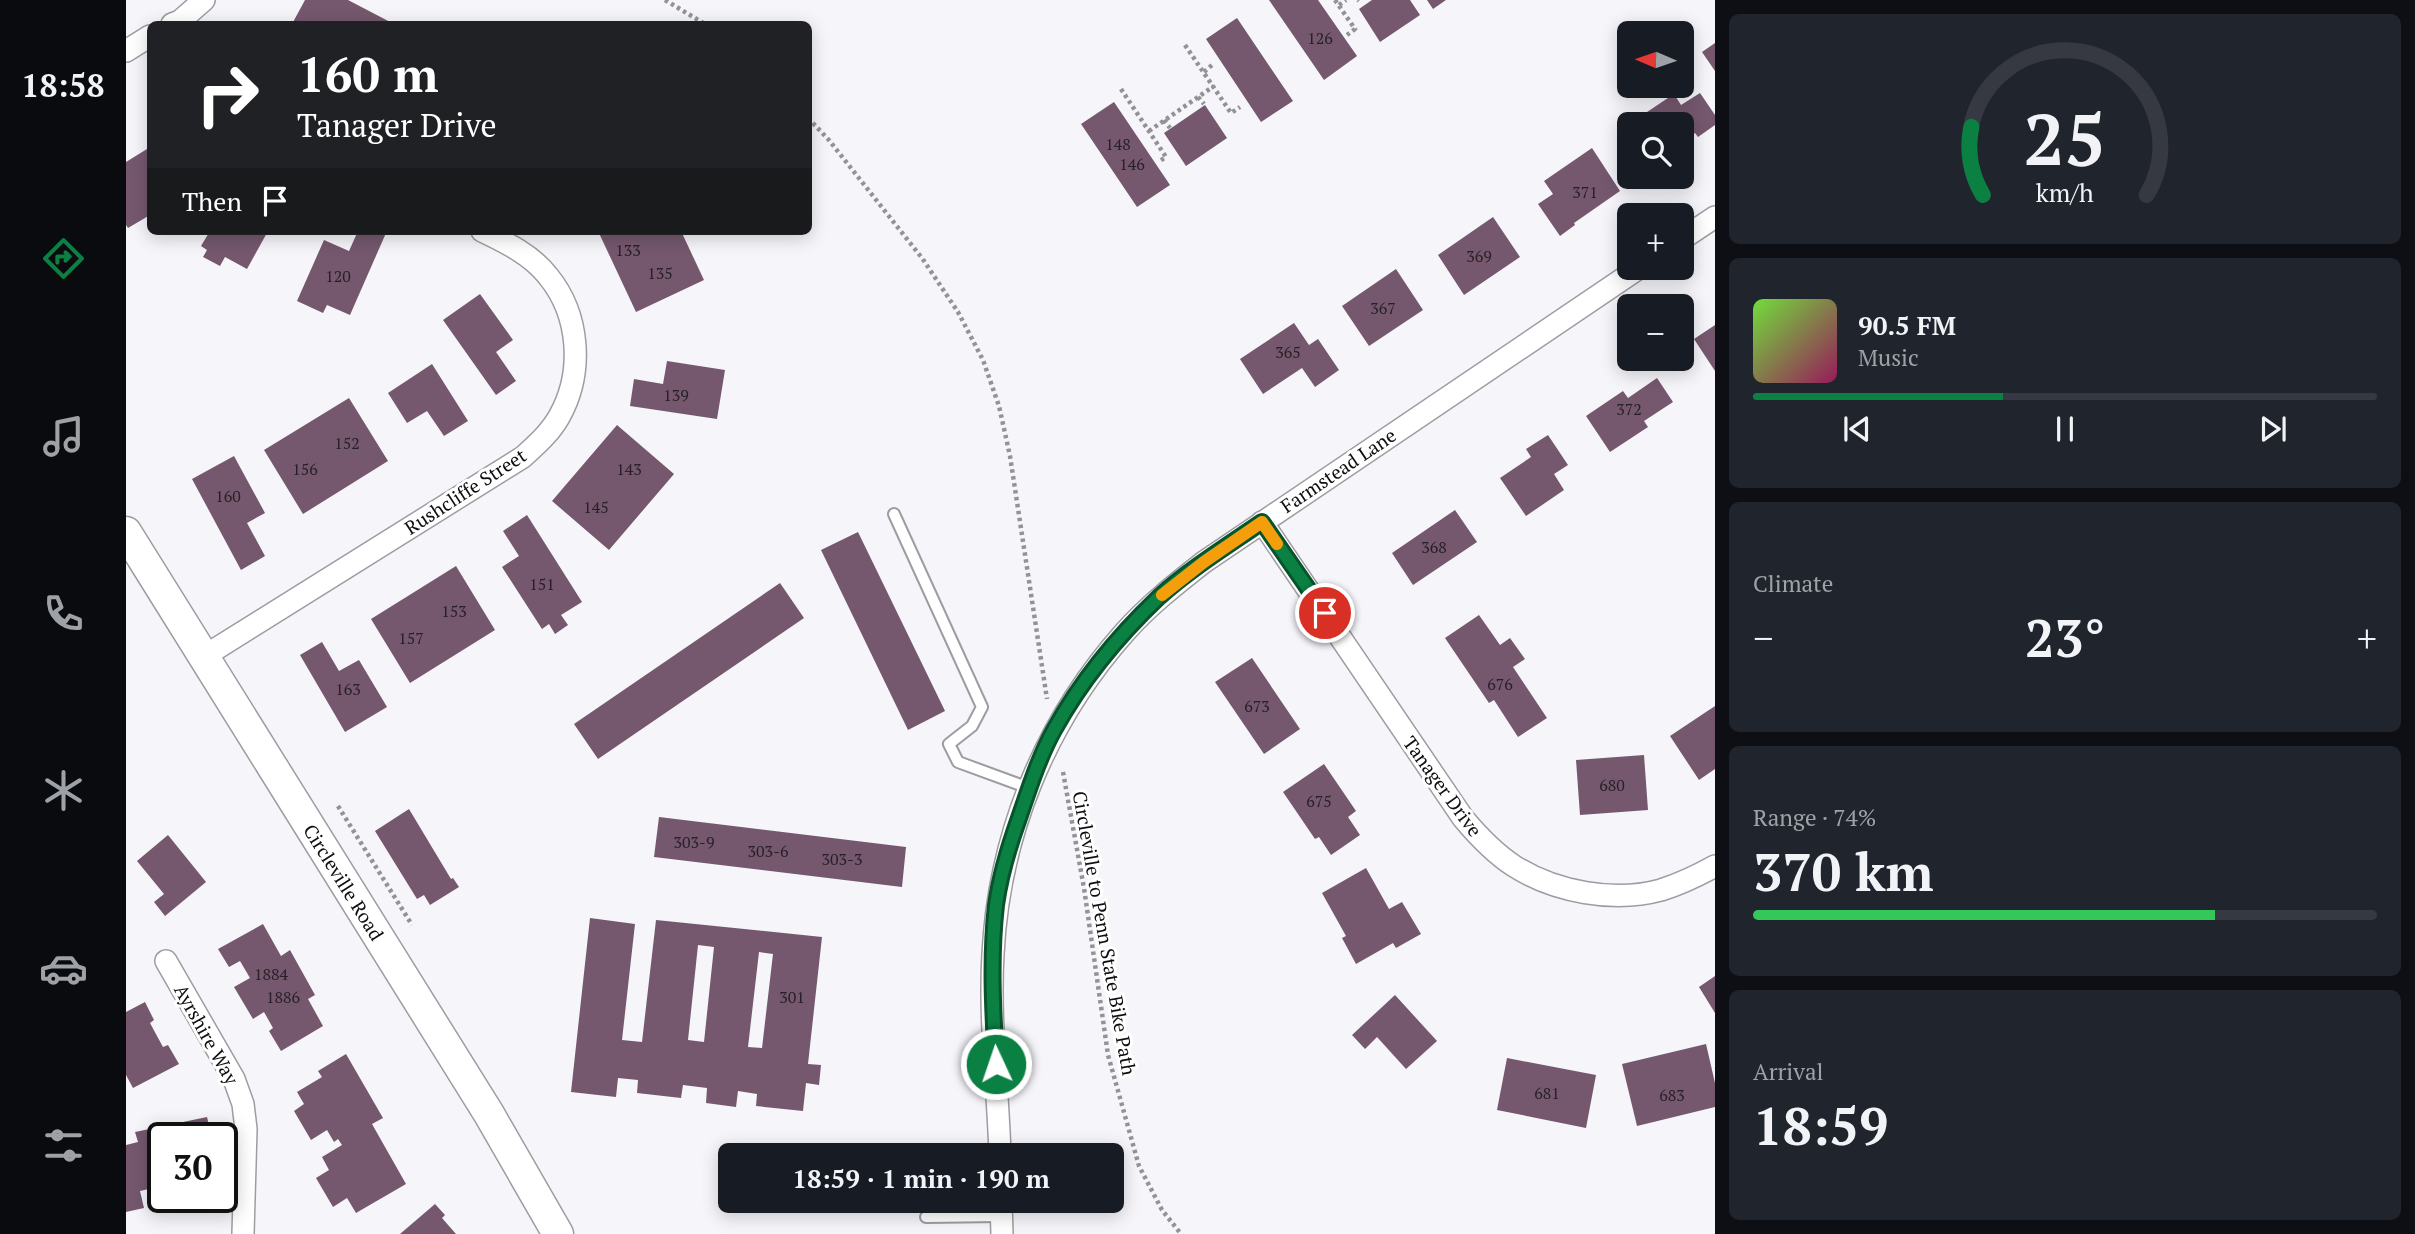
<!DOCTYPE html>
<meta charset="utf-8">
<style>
:root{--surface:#171b24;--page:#20242c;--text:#f1f3f6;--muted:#9ea1a6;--line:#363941;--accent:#0b8043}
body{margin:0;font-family:"PT Serif",serif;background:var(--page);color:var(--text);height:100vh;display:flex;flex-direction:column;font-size:26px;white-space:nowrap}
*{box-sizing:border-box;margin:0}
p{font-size:23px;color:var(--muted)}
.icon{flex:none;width:38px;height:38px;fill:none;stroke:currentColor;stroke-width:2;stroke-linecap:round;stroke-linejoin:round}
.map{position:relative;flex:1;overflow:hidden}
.panel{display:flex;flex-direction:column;gap:14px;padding:14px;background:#0d0f14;width:700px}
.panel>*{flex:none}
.guide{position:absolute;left:21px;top:21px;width:665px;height:214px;border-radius:10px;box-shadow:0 4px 18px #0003;background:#202124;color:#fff;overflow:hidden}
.needle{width:46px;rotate:272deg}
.controls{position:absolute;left:1491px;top:21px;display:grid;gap:14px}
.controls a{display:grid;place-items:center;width:77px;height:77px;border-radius:10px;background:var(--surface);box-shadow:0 4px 18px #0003;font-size:35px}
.speed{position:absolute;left:21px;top:1122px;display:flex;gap:14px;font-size:35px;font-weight:700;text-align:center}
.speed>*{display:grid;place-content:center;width:91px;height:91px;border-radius:50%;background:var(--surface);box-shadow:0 4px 18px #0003;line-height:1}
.speed .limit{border:4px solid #111;border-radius:10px;background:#fff;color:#111}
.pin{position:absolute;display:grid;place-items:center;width:60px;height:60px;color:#fff;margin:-30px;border:4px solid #fff;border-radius:50%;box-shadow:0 2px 7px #0007}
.me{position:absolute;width:77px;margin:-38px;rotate:357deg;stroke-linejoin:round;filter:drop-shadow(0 0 5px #0008)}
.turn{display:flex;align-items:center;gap:24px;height:147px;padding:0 35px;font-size:32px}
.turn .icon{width:91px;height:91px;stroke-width:2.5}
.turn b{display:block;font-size:49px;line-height:60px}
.then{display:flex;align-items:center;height:66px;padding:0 35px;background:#0003;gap:14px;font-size:26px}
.big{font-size:52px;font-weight:700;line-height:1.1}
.panel .card{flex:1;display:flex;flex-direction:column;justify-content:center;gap:10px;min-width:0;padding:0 24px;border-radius:10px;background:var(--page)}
.panel .dial{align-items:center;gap:0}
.dial svg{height:182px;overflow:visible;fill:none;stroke:var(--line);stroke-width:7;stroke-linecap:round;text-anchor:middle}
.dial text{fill:var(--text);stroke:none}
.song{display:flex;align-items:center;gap:21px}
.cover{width:84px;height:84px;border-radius:10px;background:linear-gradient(135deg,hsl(100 70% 55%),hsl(330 70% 35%))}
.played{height:7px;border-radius:4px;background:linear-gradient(90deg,var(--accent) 40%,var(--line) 40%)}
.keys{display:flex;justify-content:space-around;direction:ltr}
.heat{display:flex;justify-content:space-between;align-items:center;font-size:38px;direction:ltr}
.charge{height:10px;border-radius:5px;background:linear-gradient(90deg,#34c759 74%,var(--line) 0)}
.trip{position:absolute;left:592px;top:1143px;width:406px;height:70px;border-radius:10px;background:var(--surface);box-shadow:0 4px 18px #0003;font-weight:700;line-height:70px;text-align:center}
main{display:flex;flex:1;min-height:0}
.tabs{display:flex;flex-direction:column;width:126px;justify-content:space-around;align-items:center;background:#090b0e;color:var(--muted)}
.tabs .icon{width:49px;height:49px}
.tabs .selected{color:var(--accent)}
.tabs b{font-size:32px;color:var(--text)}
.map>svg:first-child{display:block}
.building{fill:#75586e;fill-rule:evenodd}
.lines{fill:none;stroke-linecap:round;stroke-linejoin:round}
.lane-casing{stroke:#9e9ca2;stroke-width:14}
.street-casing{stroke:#9e9ca2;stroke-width:24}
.secondary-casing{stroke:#9e9ca2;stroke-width:33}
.path{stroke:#939296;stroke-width:4.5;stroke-dasharray:3.5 3.5;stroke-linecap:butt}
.lane{stroke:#fff;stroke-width:10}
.street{stroke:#fff;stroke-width:21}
.secondary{stroke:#fff;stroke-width:30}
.route-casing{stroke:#07532c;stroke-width:18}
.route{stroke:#0b8043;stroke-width:12}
.slow{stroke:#f59e0b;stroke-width:12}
.labels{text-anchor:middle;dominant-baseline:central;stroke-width:6;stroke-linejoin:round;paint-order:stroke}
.number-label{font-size:16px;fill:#282027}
.street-label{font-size:19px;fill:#0e0d0f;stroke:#fff}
</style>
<main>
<nav class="tabs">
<b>18:58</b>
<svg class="icon selected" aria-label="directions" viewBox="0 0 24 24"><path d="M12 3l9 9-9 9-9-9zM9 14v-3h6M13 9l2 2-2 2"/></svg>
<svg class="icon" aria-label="music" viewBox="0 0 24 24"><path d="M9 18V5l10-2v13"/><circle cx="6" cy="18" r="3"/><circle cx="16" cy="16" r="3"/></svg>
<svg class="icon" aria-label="phone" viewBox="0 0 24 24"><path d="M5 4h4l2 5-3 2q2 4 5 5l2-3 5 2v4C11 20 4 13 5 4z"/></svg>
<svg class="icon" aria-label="climate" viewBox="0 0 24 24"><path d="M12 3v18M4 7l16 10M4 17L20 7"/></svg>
<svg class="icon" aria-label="car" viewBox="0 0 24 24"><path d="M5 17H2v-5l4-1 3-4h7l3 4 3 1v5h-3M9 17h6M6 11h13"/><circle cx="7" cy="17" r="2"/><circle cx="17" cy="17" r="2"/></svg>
<svg class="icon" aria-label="filters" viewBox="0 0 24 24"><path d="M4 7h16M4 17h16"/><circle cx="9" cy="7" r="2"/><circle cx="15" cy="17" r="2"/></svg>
</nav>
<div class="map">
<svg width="1589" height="1234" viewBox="0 0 1589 1234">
<rect width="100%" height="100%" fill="#f6f5fa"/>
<path class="building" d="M179 0H222L268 24H166Z
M1143 0H1192L1231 56 1198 80Z
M1246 0H1284L1294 15 1254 42 1233 9Z
M1301 0H1320L1307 9Z
M1111 18 1167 101 1135 122 1080 39Z
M1589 43V71L1576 52Z
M1574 93 1589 115V125L1572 137 1569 133 1556 142V124H1503V137L1497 128 1548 94 1555 105Z
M988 102 1044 185 1011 207 955 124Z
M1079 105 1101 138 1060 166 1038 133Z
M1466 148 1494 191 1448 223 1449 225 1434 236 1412 204 1427 194 1418 181Z
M21 149 24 154V215L2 228 0 225V162Z
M1367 217 1394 257 1338 295 1312 255Z
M84 231H142L121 269 99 257 94 266 77 257 81 250 75 246Z
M232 231H255L260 233 224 315 201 305 197 313 171 301 198 240 223 251Z
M472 231H555L578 280 510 312Z
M1270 269 1297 310 1243 346 1216 306Z
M354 294 387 340 370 352 390 381 370 395 317 320Z
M1168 323 1183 345 1192 339 1213 370 1189 387 1176 368 1137 394 1114 359Z
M1589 325V371L1568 339Z
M541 361 599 370 591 419 504 406 508 379 537 384Z
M306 364 342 421 318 436 301 411 281 423 262 393Z
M1531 378 1547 402 1518 421 1522 427 1484 452 1460 416 1497 391 1502 398Z
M223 398 262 461 177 514 138 450Z
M491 425 548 474 483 550 426 501Z
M1422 435 1442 465 1428 474 1438 490 1400 516 1374 478 1405 457 1400 449Z
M108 456 139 513 121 523 139 556 115 570 66 479Z
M1329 510 1351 542 1287 585 1266 553Z
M401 515 456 602 435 615 442 625 429 634 423 624 416 629 376 567 393 556 377 531Z
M732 532 819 711 782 730 695 550Z
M330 566 369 630 284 683 245 619Z
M654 583 678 618 472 759 448 724Z
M1353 615 1374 645 1384 638 1399 659 1387 667 1421 718 1392 737 1368 700 1363 703 1319 638Z
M196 642 213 671 233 660 261 707 219 732 174 655Z
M1126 658 1174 729 1138 754 1089 682Z
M1589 706V769L1573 780 1544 736Z
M1518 755 1522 810 1454 815 1450 760Z
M1198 764 1230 811 1222 817 1234 835 1205 855 1193 837 1189 839 1157 792Z
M283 809 325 879 327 878 333 887 304 905 298 895 291 899 249 831Z
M533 817 780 847 776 887 528 857Z
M42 835 80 882 39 916 28 902 38 894 11 861Z
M1240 868 1263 909 1276 902 1295 934 1270 948 1267 943 1230 964 1216 938 1220 936 1196 893Z
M464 918 509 924 496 1040 516 1042 530 920 696 937 682 1064 695 1065 693 1085 680 1083 677 1111 630 1106 631 1094 612 1091 610 1107 580 1103 581 1088 557 1085 555 1098 511 1093 512 1080 492 1078 490 1097 445 1092ZM572 945 588 947 578 1042 562 1040ZM633 952 647 954 636 1048 622 1047Z
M137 924 155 956 164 950 189 995 182 999 197 1026 155 1051 143 1031 147 1028 138 1012 127 1019 108 987 124 978 114 961 103 967 92 949Z
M1589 976V1013L1573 987Z
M1269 995 1311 1041 1280 1069 1251 1037 1239 1049 1226 1035Z
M19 1002 28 1020 24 1023 31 1036 37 1047 42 1045 53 1064 7 1088 0 1075V1012Z
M1580 1044 1589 1083V1107L1511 1126 1496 1064Z
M220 1054 257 1118 246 1124 280 1184 230 1213 221 1198 207 1207 190 1178 203 1170 196 1157 216 1145 212 1139 208 1142 201 1130 185 1140 168 1111 178 1104 171 1092 196 1077 192 1071Z
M1381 1058 1470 1075 1460 1128 1371 1110Z
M81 1117 86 1138H37V1180L26 1182 27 1188 14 1191 18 1208 0 1212V1145L12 1142 9 1132Z
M309 1204 319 1215 316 1218 330 1234H274Z"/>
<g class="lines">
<g class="lane-casing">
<path id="lane" d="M768 514 856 707 846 726 823 744 832 762 903 788
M800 1217 875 1216"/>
</g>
<g class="street-casing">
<path id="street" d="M46 24 54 21 78 0
M0 51 24 36
M1556 239 1589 217
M1136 522 1337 818C1352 836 1368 853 1388 866 1429 892 1488 903 1535 890 1554 884 1571 876 1589 866
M77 657 397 457C410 445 424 433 433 417 458 373 454 315 422 276 406 255 379 242 356 231
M40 961 108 1079 117 1104 120 1129 117 1234
M874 1155C872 1088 863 1021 867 954 873 835 919 722 999 632 1022 606 1050 584 1078 562L1513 268
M875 1200 876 1234"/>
</g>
<g class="secondary-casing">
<path id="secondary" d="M0 532 363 1114 432 1234"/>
</g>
<path class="path" d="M539 0 579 24
M1209 0 1229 29 1221 35
M1232 0 1233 1
M1213 5 1220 0
M1059 45 1105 113 1114 107
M1078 72 1086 65
M995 89 1040 157 1032 162
M1072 97 1078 104
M682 118 702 139 796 258 832 312 857 360 873 406 884 456 921 699
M1038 120 1044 128
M1023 131 1088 86
M937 772 958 888 982 1055 1013 1166 1036 1210 1055 1234
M212 806 286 925"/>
<use href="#lane" class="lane"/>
<use href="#street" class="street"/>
<use href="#secondary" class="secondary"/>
</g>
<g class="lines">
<g class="route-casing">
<path id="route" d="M870 1064C867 1011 864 958 870 905 874 876 883 846 893 818 903 789 913 757 928 730 955 681 993 635 1033 597 1064 569 1101 546 1136 522L1199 613"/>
</g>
<use href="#route" class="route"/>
<path class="slow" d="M1036 595 1078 562 1136 522 1151 544"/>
</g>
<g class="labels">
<g class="number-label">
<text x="1194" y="38">126</text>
<text x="992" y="144">148</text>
<text x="1006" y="164">146</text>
<text x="1459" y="192">371</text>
<text x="502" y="250">133</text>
<text x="1353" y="256">369</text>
<text x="534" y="273">135</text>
<text x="212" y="276">120</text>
<text x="1257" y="308">367</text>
<text x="1162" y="352">365</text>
<text x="550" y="395">139</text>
<text x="1503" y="409">372</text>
<text x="221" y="443">152</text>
<text x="179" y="469">156</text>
<text x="503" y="469">143</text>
<text x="102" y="496">160</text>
<text x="470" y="507">145</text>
<text x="1308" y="547">368</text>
<text x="416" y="584">151</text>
<text x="328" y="611">153</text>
<text x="285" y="638">157</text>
<text x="1374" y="684">676</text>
<text x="222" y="689">163</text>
<text x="1131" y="706">673</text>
<text x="1486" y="785">680</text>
<text x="1193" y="801">675</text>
<text x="568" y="842">303-9</text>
<text x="642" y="851">303-6</text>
<text x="716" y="859">303-3</text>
<text x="145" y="974">1884</text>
<text x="157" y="997">1886</text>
<text x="666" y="997">301</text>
<text x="1421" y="1093">681</text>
<text x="1546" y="1095">683</text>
</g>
<g class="street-label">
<text transform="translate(1212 470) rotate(-34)">Farmstead Lane</text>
<text transform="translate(339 491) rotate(-33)">Rushcliffe Street</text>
<text transform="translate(1317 786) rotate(54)">Tanager Drive</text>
<text transform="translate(218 882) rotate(58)">Circleville Road</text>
<text transform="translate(979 933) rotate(80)">Circleville to Penn State Bike Path</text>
<text transform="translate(81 1034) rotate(61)">Ayrshire Way</text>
</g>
</g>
</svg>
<div class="controls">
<a><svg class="needle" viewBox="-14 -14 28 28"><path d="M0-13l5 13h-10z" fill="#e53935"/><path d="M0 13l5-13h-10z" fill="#9ea1a6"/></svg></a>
<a><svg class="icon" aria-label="search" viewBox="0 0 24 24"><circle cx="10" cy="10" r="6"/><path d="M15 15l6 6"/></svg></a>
<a>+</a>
<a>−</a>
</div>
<div class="speed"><div class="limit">30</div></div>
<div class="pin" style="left:1199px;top:613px;background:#d93025"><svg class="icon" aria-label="arrive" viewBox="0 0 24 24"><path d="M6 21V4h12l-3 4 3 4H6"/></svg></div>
<svg class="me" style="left:870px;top:1064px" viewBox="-20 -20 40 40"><circle r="17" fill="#0b8043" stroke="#fff" stroke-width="3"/><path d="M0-11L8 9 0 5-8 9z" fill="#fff"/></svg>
<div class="trip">18:59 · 1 min · 190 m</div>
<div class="guide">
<div class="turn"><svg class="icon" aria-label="right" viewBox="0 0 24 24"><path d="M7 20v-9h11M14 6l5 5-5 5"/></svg><div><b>160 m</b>Tanager Drive</div></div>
<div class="then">Then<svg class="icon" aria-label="arrive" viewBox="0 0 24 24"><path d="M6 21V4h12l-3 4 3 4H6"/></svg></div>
</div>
</div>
<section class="panel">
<div class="card dial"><svg viewBox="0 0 100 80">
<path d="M14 69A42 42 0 1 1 86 69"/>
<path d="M14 69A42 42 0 0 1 9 39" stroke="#0b8043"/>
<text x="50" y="56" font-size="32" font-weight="700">25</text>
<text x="50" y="72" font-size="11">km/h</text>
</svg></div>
<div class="card">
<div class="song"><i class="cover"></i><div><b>90.5 FM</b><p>Music</p></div></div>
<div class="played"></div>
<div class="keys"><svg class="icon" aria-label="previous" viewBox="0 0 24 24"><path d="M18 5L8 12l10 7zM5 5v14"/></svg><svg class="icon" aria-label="pause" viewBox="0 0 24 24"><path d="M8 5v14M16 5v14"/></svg><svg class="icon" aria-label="next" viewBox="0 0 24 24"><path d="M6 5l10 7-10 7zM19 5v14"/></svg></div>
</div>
<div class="card"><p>Climate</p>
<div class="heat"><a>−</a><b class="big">23°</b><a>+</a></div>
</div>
<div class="card"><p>Range · 74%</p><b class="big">370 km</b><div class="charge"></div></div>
<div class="card"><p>Arrival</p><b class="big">18:59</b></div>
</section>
</main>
